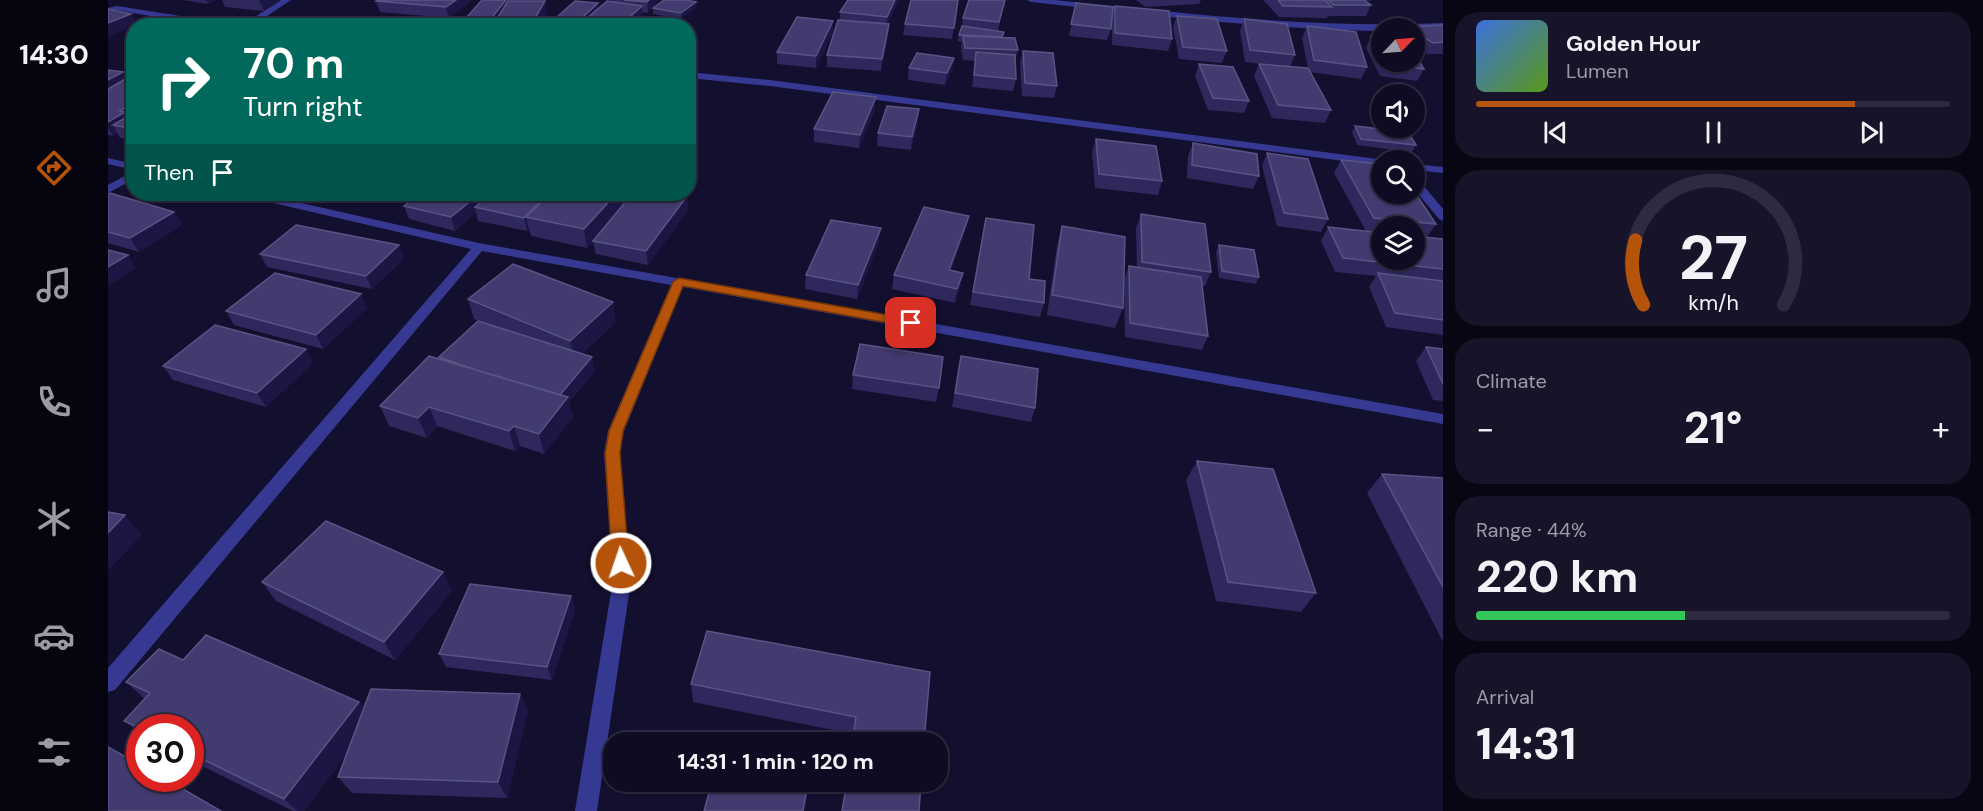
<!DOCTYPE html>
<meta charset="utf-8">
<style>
:root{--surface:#0e0b22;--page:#17142a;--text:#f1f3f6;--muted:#9b9ba5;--line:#2e2b40;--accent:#b45309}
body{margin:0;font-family:"DM Sans",sans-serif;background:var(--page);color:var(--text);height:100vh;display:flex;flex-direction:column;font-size:22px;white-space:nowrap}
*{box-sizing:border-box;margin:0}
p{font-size:20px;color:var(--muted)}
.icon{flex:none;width:33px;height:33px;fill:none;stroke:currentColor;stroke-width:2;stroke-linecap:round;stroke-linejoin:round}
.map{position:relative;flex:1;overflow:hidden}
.panel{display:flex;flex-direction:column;gap:12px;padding:12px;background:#080613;width:540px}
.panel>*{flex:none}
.banner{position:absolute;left:18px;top:18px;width:570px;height:183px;border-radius:24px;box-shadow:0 2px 4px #0004,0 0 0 2px var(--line);background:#00695c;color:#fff;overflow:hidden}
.needle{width:39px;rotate:65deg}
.fabs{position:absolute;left:1263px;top:18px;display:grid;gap:12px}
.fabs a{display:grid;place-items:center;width:54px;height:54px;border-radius:50%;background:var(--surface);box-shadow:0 2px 4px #0004,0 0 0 2px var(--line);font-size:30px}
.speed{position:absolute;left:18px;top:714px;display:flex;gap:12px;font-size:30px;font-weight:700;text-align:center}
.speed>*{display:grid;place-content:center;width:78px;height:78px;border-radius:50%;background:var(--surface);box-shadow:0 2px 4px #0004,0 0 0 2px var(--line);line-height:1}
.speed .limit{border:9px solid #d22;background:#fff;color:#111}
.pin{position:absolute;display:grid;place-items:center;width:51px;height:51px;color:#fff;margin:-26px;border-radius:12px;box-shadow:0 3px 9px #0006}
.me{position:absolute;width:66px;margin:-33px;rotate:357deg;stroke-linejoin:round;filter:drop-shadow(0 0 4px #0008)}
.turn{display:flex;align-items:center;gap:21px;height:126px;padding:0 18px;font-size:27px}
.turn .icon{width:78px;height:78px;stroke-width:2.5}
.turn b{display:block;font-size:42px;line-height:51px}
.then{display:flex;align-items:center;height:57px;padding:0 18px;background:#0003;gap:12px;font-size:22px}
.big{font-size:45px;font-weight:700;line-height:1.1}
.panel .widget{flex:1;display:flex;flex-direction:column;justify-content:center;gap:9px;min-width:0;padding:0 21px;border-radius:24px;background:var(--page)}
.panel .dial{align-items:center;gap:0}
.dial svg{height:156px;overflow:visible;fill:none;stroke:var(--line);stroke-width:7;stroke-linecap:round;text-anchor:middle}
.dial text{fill:var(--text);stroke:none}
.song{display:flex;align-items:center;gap:18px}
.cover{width:72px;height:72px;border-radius:9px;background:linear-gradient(135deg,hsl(220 70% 55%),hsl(90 70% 35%))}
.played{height:6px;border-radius:3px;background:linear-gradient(90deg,var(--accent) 80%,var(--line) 80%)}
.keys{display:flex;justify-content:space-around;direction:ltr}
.heat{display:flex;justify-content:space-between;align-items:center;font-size:33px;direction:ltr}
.charge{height:9px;border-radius:4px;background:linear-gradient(90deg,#34c759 44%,var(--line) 0)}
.trip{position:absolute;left:495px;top:732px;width:345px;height:60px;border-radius:24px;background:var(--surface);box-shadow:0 2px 4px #0004,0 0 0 2px var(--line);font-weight:700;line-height:60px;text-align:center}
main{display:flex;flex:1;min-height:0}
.tabs{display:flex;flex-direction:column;width:108px;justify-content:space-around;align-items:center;background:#06040e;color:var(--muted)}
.tabs .icon{width:42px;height:42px}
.tabs .current{color:var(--accent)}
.tabs b{font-size:27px;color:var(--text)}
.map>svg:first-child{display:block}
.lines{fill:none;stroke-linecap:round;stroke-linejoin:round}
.minor{fill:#363991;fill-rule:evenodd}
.wall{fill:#2e285d;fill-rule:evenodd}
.shaded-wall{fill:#1b1643}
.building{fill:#413b6f;stroke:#5a5485;stroke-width:1.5}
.route{fill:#b45309;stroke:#753606;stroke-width:1.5}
</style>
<main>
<nav class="tabs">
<b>14:30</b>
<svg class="icon current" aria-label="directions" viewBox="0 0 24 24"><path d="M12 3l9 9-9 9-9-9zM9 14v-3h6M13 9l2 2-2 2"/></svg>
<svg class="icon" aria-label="music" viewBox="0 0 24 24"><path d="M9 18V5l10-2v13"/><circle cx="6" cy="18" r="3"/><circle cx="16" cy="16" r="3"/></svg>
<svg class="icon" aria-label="phone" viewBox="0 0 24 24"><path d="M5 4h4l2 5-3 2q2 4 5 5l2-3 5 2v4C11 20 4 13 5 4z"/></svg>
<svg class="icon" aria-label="climate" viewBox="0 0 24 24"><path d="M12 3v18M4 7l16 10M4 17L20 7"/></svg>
<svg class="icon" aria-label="car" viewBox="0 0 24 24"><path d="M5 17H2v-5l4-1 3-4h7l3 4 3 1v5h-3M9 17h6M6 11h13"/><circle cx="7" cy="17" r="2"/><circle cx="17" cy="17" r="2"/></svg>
<svg class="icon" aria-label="filters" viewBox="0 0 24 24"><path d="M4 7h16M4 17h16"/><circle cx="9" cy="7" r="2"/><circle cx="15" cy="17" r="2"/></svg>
</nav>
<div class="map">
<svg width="1335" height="811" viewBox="0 0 1335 811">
<rect width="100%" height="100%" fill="#130f2e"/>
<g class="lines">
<path class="minor" d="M173 0H183L144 26H133Z
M919 0H946C1076 13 1204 29 1335 23V29L1274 28V31C1156 30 1040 14 923 2Z
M9 6 117 23 121 26H99L9 10 0 12V8Z
M580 72 662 80 1277 160H1274V166L662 86 580 78Z
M0 158 26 164V170L0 164Z
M1306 164 1335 167V173L1306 170Z
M26 171V179L0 193V185Z
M1306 178 1310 179 1335 209V221L1331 219 1306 189Z
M135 194H153L371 243 1335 414V424L575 287 516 431 512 453 523 580 489 811H467L505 580 496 453 500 431 563 285 374 251 7 690 0 692V668L363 249 140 197Z"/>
</g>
<path class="wall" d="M75 0H108L100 4Z
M114 0H172V1L156 11 117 7Z
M504 0H550L540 13 535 12V17L526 26H439L490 3V8L504 2Z
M740 0H791L780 23 781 24 780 35 773 71 719 67V55L732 20V12Z
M850 0 844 39 795 35 797 24Z
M1028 0H1093L1091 4 1037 7Z
M1155 0H1266L1257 1 1263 5 1258 16H1221L1220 15 1219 18 1171 17Z
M268 1H363L341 18 272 12Z
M968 3 1003 29 999 40 961 36Z
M1007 6 1064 39 1060 51 1004 45V17Z
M588 7 573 19 545 14V8Z
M895 9 890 31 895 37 910 50 907 61 908 79 905 91 864 87 867 61 855 60 853 47 854 42 850 41 851 35 854 28 855 18Z
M1069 16 1119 51 1114 63 1071 59 1065 27Z
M1136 19 1187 55 1182 67 1200 68 1194 38 1199 26 1259 67 1253 79 1202 72 1223 110 1217 123 1164 118 1146 76 1151 64 1175 66 1137 62 1132 30Z
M1335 25V54H1319L1306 46V28H1299L1300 27Z
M725 32 708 68 669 64V52Z
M1263 36 1274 37V62H1306L1316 69 1309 81 1272 76 1258 48Z
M915 51 949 86 946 98 914 96 912 63Z
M846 58 844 70 837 85 800 80 801 68Z
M1091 64 1141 101 1136 113 1100 110 1087 76Z
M0 70 15 72 19 78 26 75V140L12 138 9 133 5 136 0 135Z
M811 109 810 122 803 150 769 146 770 133Z
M767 110 751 148 706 142V129Z
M1247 126 1308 145 1304 152 1249 145 1244 132Z
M988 139 1054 181 1050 195 987 188 984 152Z
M1085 143 1151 176 1145 189 1079 178 1080 156Z
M1159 153 1220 219 1213 232 1169 226 1154 166Z
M1233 160 1328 224 1319 237 1335 239V335L1278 327 1261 287 1268 276 1227 272 1213 241 1220 227 1258 231 1226 173ZM1274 226H1306V260H1274Z
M0 195 66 212 74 225 31 252 0 243Z
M579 196 580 210 540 265 488 254 485 242 479 248 423 236 421 229 419 231 370 221 368 212 347 231 301 219 296 206Z
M1033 214 1103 272 1097 286H1094L1100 336 1094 350 1017 337 1016 280 1021 266 1029 267 1028 228Z
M954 226 1015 308 1007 328 939 315 949 245Z
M858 229 843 271 855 273 852 287 847 303 784 289 786 275Z
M875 232 921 279 936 303 932 317 862 305Z
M771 242 749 299 697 289 698 275Z
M291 245 296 259 264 289 159 267 152 254Z
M1111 245 1151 277 1148 284 1111 278 1108 252Z
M360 299 508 322 474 354 487 371 461 402 465 417 436 454 412 446 407 451 329 426 319 438 281 426 272 406 332 359 331 357 379 324 366 319Z
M259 308 215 349 126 325 118 311Z
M1318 347 1335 349V401L1325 400 1308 361Z
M853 356 927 408 923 422 844 407Z
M205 363 158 407 65 380 55 366Z
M745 375 831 388 828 402 744 389Z
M1089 461 1208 593 1193 612 1108 601 1078 480Z
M1274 474 1335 478V642L1259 493Z
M335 572 344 591 287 660 168 601 154 582Z
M463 596 467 610 444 680 338 667 331 654Z
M599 631 816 742 745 734 585 702 583 684Z
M75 660 251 702 256 708 412 694 420 711 399 798 244 793 230 777 239 753 196 811H185L82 760V728H32V733L16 721 37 699 18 682Z"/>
<path class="shaded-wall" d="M98 0H108L100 4Z
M151 0H172V1L156 11Z
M348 0H363V1L341 18 338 7Z
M398 0H400L402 9 385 26H377Z
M541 0H550L540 13 539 2Z
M787 0H791L778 29 779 17Z
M437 1 439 13 431 26H423Z
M588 2V7L573 19V13Z
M490 3 491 14 471 25V26H465Z
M534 6 535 17 526 26H512Z
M23 14 29 25 26 26 0 37V23Z
M725 21V32L708 68V56Z
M781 24 780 35 773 71 774 59Z
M846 58 844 70 837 85 839 73Z
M15 72 22 84 0 96V80Z
M768 97 767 110 751 148 752 135Z
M26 102V119L5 125 9 133 5 136 0 127V122L12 111Z
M811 109 810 122 803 150 804 137Z
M371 194H390L367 207 368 212 347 231 343 217Z
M440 194H457L418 217 421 229 419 231 416 218Z
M508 194H528L479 248 476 229Z
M579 196 580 210 540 265 538 251Z
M66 212 74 225 31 252 22 238Z
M861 216 858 229 839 284 841 270Z
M773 228 771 242 749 299 750 285Z
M291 245 296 259 264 289 258 276Z
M20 255 28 268 0 287V267Z
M855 273 852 287 847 303 849 289Z
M253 294 259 308 215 349 208 335Z
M505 302 508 322 467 361 462 341Z
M198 349 205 363 158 407 149 393Z
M484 357 487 371 461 402 465 417 436 454 431 434 450 397Z
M321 407 329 426 319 438 310 418Z
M406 426 412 446 407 451 401 431Z
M17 515 34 535 0 571V533Z
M335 572 344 591 287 660 276 642Z
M463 596 467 610 444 680 439 667Z
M412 694 420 711 399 798 390 782Z
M251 702 264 719 196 811H189L176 799Z
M700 782H702L696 811H695Z"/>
<path class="building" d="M270 0H348L338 7 268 1Z
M374 0H398L377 26H351Z
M516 0H541L539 2Z
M556 0H578L588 2 573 13 545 8Z
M740 0H787L779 17 732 12Z
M803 0H850L846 28 797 24Z
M861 0H897L891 22 855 18Z
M1170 0H1217L1224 7 1175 6Z
M1220 0H1256L1263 5H1226Z
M400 1H437L423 25H385Z
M467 1 490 3 465 26H439Z
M499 1 534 6 512 26H478L471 25Z
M968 3 1005 7 1003 29 963 24Z
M1007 6 1061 11 1064 39 1007 33Z
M0 9 23 14 0 23Z
M1069 16 1109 19 1119 51 1075 47Z
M689 17 725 21 708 56 669 52Z
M134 19 177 26H121Z
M1136 19 1179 24 1187 55 1142 50Z
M730 20 781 24 774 59 719 55Z
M1335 25V42L1325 43 1306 31V28H1302L1300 27Z
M854 26 896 32 894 37 851 35Z
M1199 26 1248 32 1259 67 1206 60Z
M855 36 907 38 910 50 857 48Z
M1263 36 1274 37V56Z
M915 51 945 53 949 86 917 83Z
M868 52 907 55 908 79 866 75Z
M1306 52 1316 69 1278 64 1276 62H1306Z
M809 53 846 58 839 73 801 68Z
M1091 64 1125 67 1141 101 1105 98Z
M1151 64 1200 68 1223 110 1170 105Z
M0 70 15 72 0 80Z
M24 75H26V102L12 111 17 112 0 122V89Z
M725 92 768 97 752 135 706 129Z
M779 106 811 109 804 137 770 133Z
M26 113V129L5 125Z
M1247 126 1300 132 1308 145 1253 139Z
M988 139 1048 146 1054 181 991 174Z
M1085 143 1149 154 1151 176 1084 165Z
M1159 153 1200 159 1220 219 1176 213Z
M1233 160 1274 164V194H1306V191L1328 224 1266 218Z
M2 193 66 212 22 238 0 232V195Z
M312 194H371L343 217 296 206Z
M382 194H440L416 218 367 207Z
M442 194H508L476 229 418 217Z
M524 194H564L579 196 538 251 485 241Z
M816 207 861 216 841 270 855 273 849 289 786 275Z
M1033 214 1097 224 1103 272 1034 262Z
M878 218 926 225 921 279 937 281 936 303 865 292Z
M723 220 773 228 750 285 698 275Z
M188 225 291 245 258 276 152 254Z
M954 226 1017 237 1015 308 944 295Z
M1220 227 1274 233V260H1306V236L1335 239V269L1235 258Z
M1111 245 1146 250 1151 277 1114 271Z
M0 250 20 255 0 267Z
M405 264 505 302 462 341 360 299Z
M1021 266 1093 277 1100 336 1022 323Z
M167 273 253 294 208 335 118 311Z
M1270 273 1335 281V320L1287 313Z
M370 321 484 357 452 395 374 372 331 357Z
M107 325 198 349 149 393 55 366Z
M752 344 835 357 831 388 745 375Z
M1318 347 1335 349V384Z
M321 356 460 397 431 434 406 426 401 431 321 407 310 418 272 406Z
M853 356 930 369 927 408 847 393Z
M1089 461 1165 469 1208 593 1120 582Z
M1274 474 1335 478V587Z
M0 512 17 515 0 533Z
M218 521 335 572 276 642 154 582Z
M362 584 463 596 439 667 331 654Z
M599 631 822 672 816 742H744L748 717 583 684Z
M98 635 251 702 176 799 82 753V728H32L16 721 42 693 18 682 51 649 75 660Z
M263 689 412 694 390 782 230 777Z
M0 747 32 765V778H56L113 811H0Z
M604 782H700L695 811H596Z
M739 782H813L811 811H734Z"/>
<path class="route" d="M571 278 803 319 809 323 803 327 575 286 515 431 512 453 521 563 518 568 513 570 507 568 504 563 497 453 501 431 565 282Z"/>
</svg>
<div class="fabs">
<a><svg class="needle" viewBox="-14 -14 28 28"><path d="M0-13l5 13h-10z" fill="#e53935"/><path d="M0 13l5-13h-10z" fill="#9b9ba5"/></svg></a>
<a><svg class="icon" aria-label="sound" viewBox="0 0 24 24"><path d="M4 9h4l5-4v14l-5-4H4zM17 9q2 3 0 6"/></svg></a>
<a><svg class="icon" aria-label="search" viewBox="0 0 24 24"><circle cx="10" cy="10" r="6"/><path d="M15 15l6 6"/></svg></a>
<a><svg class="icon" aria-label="layers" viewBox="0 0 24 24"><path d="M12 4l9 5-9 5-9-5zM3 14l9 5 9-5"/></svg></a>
</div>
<div class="speed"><div class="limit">30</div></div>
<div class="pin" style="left:803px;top:323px;background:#d93025"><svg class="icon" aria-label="arrive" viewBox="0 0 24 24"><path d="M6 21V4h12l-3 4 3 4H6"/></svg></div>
<svg class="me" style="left:513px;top:563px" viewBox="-20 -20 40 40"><circle r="17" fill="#b45309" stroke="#fff" stroke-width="3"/><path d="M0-11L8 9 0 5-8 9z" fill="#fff"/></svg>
<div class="trip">14:31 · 1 min · 120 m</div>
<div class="banner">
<div class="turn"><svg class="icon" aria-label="right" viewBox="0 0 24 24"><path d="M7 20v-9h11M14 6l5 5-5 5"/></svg><div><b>70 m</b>Turn right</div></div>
<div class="then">Then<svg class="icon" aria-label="arrive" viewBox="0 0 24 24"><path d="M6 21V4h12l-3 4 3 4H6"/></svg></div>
</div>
</div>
<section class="panel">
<div class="widget">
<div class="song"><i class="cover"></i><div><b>Golden Hour</b><p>Lumen</p></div></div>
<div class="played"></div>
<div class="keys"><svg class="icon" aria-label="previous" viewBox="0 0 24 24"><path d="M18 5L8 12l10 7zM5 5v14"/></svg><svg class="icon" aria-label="pause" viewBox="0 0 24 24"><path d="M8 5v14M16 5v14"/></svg><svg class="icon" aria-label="next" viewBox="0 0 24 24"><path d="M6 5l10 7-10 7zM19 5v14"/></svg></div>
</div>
<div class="widget dial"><svg viewBox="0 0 100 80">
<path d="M14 69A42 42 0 1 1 86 69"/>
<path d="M14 69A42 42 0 0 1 10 36" stroke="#b45309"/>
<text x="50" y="56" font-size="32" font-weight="700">27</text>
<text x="50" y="72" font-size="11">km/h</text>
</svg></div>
<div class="widget"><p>Climate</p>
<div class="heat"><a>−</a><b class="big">21°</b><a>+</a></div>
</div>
<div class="widget"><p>Range · 44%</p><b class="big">220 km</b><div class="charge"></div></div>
<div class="widget"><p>Arrival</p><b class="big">14:31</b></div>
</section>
</main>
